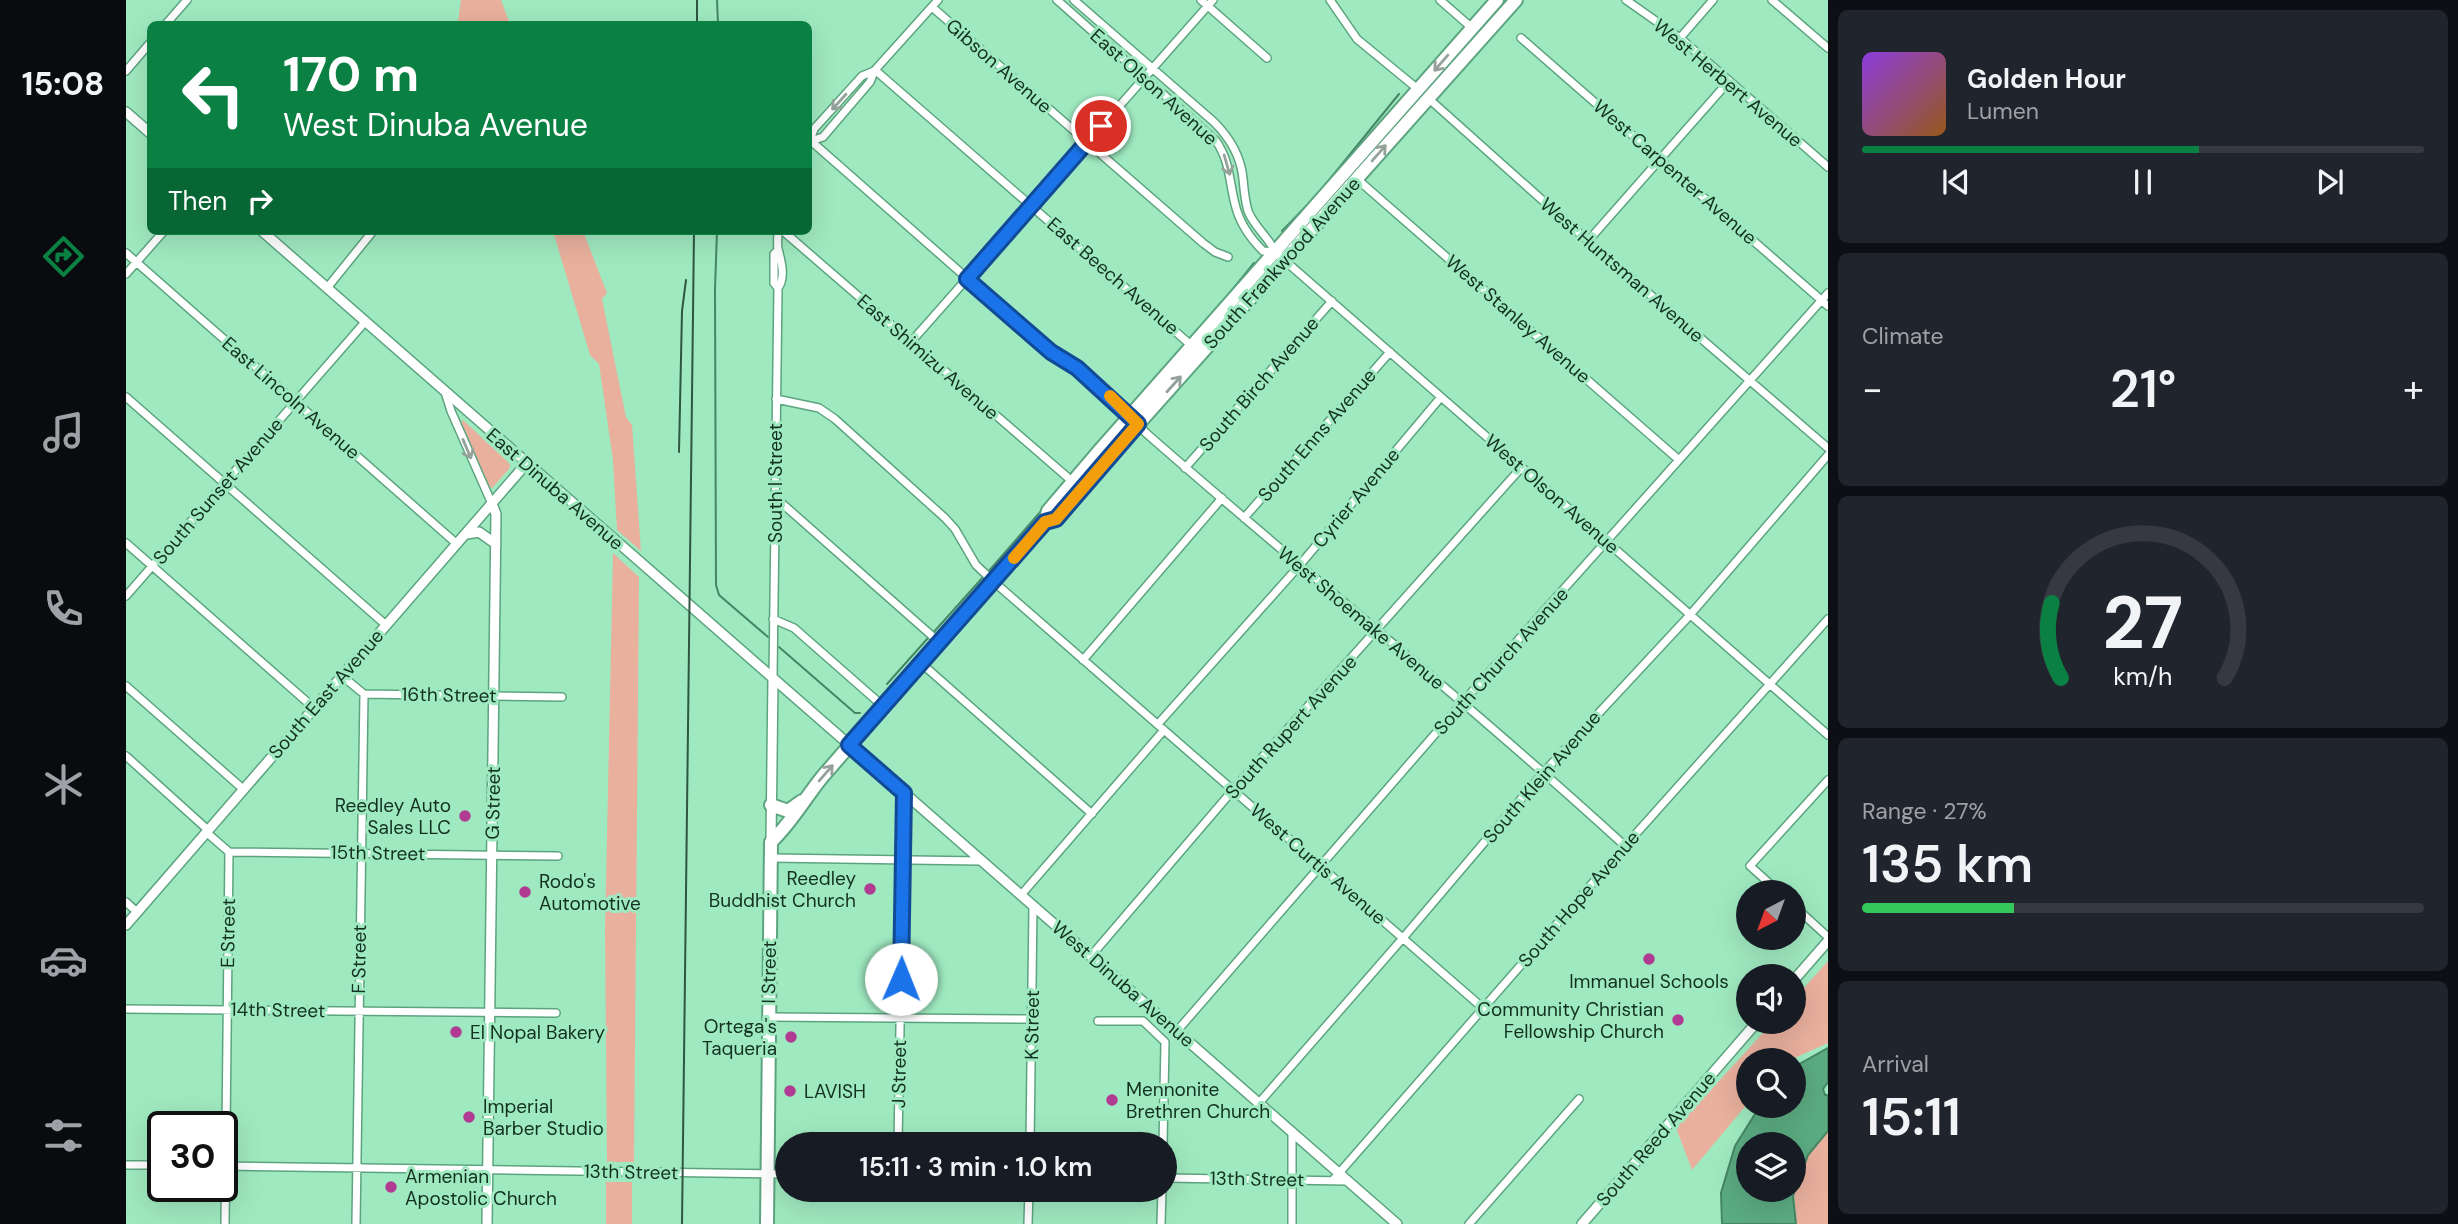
<!DOCTYPE html>
<meta charset="utf-8">
<style>
:root{--surface:#171b24;--page:#20242c;--text:#f1f3f6;--muted:#9ea1a6;--line:#363941;--accent:#0b8043}
body{margin:0;font-family:"DM Sans",sans-serif;background:var(--page);color:var(--text);height:100vh;display:flex;flex-direction:column;font-size:26px;white-space:nowrap}
*{box-sizing:border-box;margin:0}
p{font-size:23px;color:var(--muted)}
.icon{flex:none;width:38px;height:38px;fill:none;stroke:currentColor;stroke-width:2;stroke-linecap:round;stroke-linejoin:round}
.map{position:relative;flex:1;overflow:hidden}
.side{display:flex;flex-direction:column;gap:10px;padding:10px;background:#0d0f14;width:630px}
.side>*{flex:none}
.banner{position:absolute;left:21px;top:21px;width:665px;height:214px;border-radius:10px;box-shadow:0 7px 28px #0002;background:#0b8043;color:#fff;overflow:hidden}
.needle{width:46px;rotate:221deg}
.controls{position:absolute;left:1610px;top:880px;display:grid;gap:14px}
.controls a{display:grid;place-items:center;width:70px;height:70px;border-radius:50%;background:var(--surface);box-shadow:0 7px 28px #0002;font-size:35px}
.speed{position:absolute;left:21px;top:1111px;display:flex;gap:14px;font-size:35px;font-weight:700;text-align:center}
.speed>*{display:grid;place-content:center;width:91px;height:91px;border-radius:50%;background:var(--surface);box-shadow:0 7px 28px #0002;line-height:1}
.speed .limit{border:4px solid #111;border-radius:10px;background:#fff;color:#111}
.pin{position:absolute;display:grid;place-items:center;width:60px;height:60px;color:#fff;margin:-30px;border:4px solid #fff;border-radius:50%;box-shadow:0 2px 7px #0007}
.me{position:absolute;width:77px;margin:-38px;rotate:1deg;stroke-linejoin:round;filter:drop-shadow(0 0 5px #0008)}
.turn{display:flex;align-items:center;gap:24px;height:147px;padding:0 21px;font-size:32px}
.turn .icon{width:91px;height:91px;stroke-width:2.5}
.turn b{display:block;font-size:49px;line-height:60px}
.then{display:flex;align-items:center;height:66px;padding:0 21px;background:#0003;gap:14px;font-size:26px}
.big{font-size:52px;font-weight:600;line-height:1.1}
.side .tile{flex:1;display:flex;flex-direction:column;justify-content:center;gap:10px;min-width:0;padding:0 24px;border-radius:10px;background:var(--page)}
.side .dial{align-items:center;gap:0}
.dial svg{height:182px;overflow:visible;fill:none;stroke:var(--line);stroke-width:7;stroke-linecap:round;text-anchor:middle}
.dial text{fill:var(--text);stroke:none}
.song{display:flex;align-items:center;gap:21px}
.cover{width:84px;height:84px;border-radius:10px;background:linear-gradient(135deg,hsl(270 70% 55%),hsl(30 70% 35%))}
.played{height:7px;border-radius:4px;background:linear-gradient(90deg,var(--accent) 60%,var(--line) 60%)}
.keys{display:flex;justify-content:space-around;direction:ltr}
.heat{display:flex;justify-content:space-between;align-items:center;font-size:38px;direction:ltr}
.charge{height:10px;border-radius:5px;background:linear-gradient(90deg,#34c759 27%,var(--line) 0)}
.trip{position:absolute;left:649px;top:1132px;width:402px;height:70px;border-radius:35px;background:var(--surface);box-shadow:0 7px 28px #0002;font-weight:600;line-height:70px;text-align:center}
main{display:flex;flex:1;min-height:0}
.menu{display:flex;flex-direction:column;width:126px;justify-content:space-around;align-items:center;background:#090b0e;color:var(--muted)}
.menu .icon{width:49px;height:49px}
.menu .on{color:var(--accent)}
.menu b{font-size:32px;color:var(--text)}
.map>svg:first-child{display:block}
.green{fill:#e9b09d}
.water{fill:#5bab82;stroke:#458665;stroke-width:2;fill-rule:evenodd}
.lines{fill:none;stroke-linecap:round;stroke-linejoin:round}
.stream{stroke:#458665;stroke-width:2}
.minor-casing{stroke:#5ca47f;stroke-width:10}
.tertiary-casing{stroke:#5ca47f;stroke-width:12}
.primary-casing{stroke:#5ca47f;stroke-width:16}
.minor{stroke:#fff;stroke-width:7}
.tertiary{stroke:#fff;stroke-width:9}
.primary{stroke:#fff;stroke-width:12}
.rail{stroke:#2e5641;stroke-width:2}
.oneway{stroke:#94a29b}
.route-casing{stroke:#114b97;stroke-width:18}
.route{stroke:#1a73e8;stroke-width:12}
.slow{stroke:#f59e0b;stroke-width:12}
.poi-dot{fill:#b13b93;stroke:#9fe9c0;stroke-width:2.5}
.labels{text-anchor:middle;dominant-baseline:central;stroke-width:6;stroke-linejoin:round;paint-order:stroke}
.street-label{font-size:19px;fill:#123121;stroke:#9fe9c0}
.poi-label{font-size:19px;fill:#123121;stroke:#9fe9c0;text-anchor:start}
</style>
<main>
<nav class="menu">
<b>15:08</b>
<svg class="icon on" aria-label="directions" viewBox="0 0 24 24"><path d="M12 3l9 9-9 9-9-9zM9 14v-3h6M13 9l2 2-2 2"/></svg>
<svg class="icon" aria-label="music" viewBox="0 0 24 24"><path d="M9 18V5l10-2v13"/><circle cx="6" cy="18" r="3"/><circle cx="16" cy="16" r="3"/></svg>
<svg class="icon" aria-label="phone" viewBox="0 0 24 24"><path d="M5 4h4l2 5-3 2q2 4 5 5l2-3 5 2v4C11 20 4 13 5 4z"/></svg>
<svg class="icon" aria-label="climate" viewBox="0 0 24 24"><path d="M12 3v18M4 7l16 10M4 17L20 7"/></svg>
<svg class="icon" aria-label="car" viewBox="0 0 24 24"><path d="M5 17H2v-5l4-1 3-4h7l3 4 3 1v5h-3M9 17h6M6 11h13"/><circle cx="7" cy="17" r="2"/><circle cx="17" cy="17" r="2"/></svg>
<svg class="icon" aria-label="filters" viewBox="0 0 24 24"><path d="M4 7h16M4 17h16"/><circle cx="9" cy="7" r="2"/><circle cx="15" cy="17" r="2"/></svg>
</nav>
<div class="map">
<svg width="1702" height="1224" viewBox="0 0 1702 1224">
<rect width="100%" height="100%" fill="#9fe9c0"/>
<path class="green" d="M335 0H375L384 24H336L332 21Z
M427 231H457L481 293 476 299 500 417 506 425 515 551 491 530 487 460 473 364 464 355Z
M337 420 384 464 383 469 366 488 362 486 335 422Z
M487 553 513 577 508 1162H481L479 929Z
M1702 961V1043L1664 1060H1622V1103L1566 1170 1550 1128 1647 1022H1668V999Z
M1702 1130V1224H1670L1668 1190 1682 1155Z
M480 1182H506V1224H480Z"/>
<path class="water" d="M1702 1048V1082L1697 1089 1699 1095H1702V1131L1682 1155 1667 1196 1670 1224H1596L1595 1193 1609 1146 1634 1106H1668V1067ZM1622 1144H1668V1190H1622Z"/>
<g class="lines">
<path class="stream" d="M591 0 592 24
M1195 190 1273 94
M591 231 589 289 590 585 593 595 642 637
M1156 231 1189 197
M1094 305 1128 263
M862 572 916 510
M806 634 858 576
M653 647 729 713H734
M761 684 802 638"/>
<g class="minor-casing">
<path id="minor" d="M931 0 1090 141C1104 161 1103 181 1109 204 1113 222 1124 238 1137 251L1149 252
M948 0 1088 122C1104 138 1115 156 1117 179 1118 190 1119 201 1122 211 1128 227 1143 237 1149 252L1702 735
M1075 0 1141 58
M1204 0 1231 39 1293 90
M1314 0 1346 28
M1500 0 1554 38 1702 167
M1646 0 1702 48
M806 7 1077 243 1089 252 1102 257
M40 24 61 0
M1395 38 1702 306
M1554 38 1587 0
M749 70 1066 346
M0 71 24 43
M1302 98 1462 241 1702 448
M685 141 925 352C961 373 993 401 1020 433 1178 572 1343 703 1499 846
M685 141 697 137 744 82 749 70 812 0
M683 144 688 129 736 76 748 71
M1231 179 1553 460
M657 231 947 482
M1462 241 1603 81
M0 253 331 544
M0 274 38 231
M201 288 247 231
M652 288C660 278 655 260 652 249 651 244 652 236 652 231
M785 342 1087 0
M319 392 325 411 366 504
M0 397 260 625
M650 399 693 408 709 419 819 518 829 529 850 565 867 581 1358 1009
M1059 468 1206 301
M651 499 813 642
M1118 518 1264 352
M0 543 188 708
M0 596 239 322
M647 619 668 628 758 707
M957 660 1096 498
M795 663 966 814
M216 676 238 694 436 697
M647 678 652 288 648 283V254L652 250
M0 686 117 789
M1032 724 1173 566 1315 397
M0 756 82 830
M80 832 103 852 432 856
M645 858 855 861
M1653 892 1624 866 1702 780
M895 895 1038 730
M0 902 11 912
M1668 906 1702 937
M965 956 1107 790 1395 468
M0 1009 430 1013
M643 1017 906 1019
M972 1021H1017L1039 1042 1037 1144
M1051 1031 1336 703 1702 293
M1133 1103 1277 938 1418 772 1564 615 1702 455
M772 1144 778 793
M904 1144 907 905
M0 1165H37
M96 1166 662 1174
M1040 1178 1222 1181
M1207 1180 1499 846 1702 619
M99 1224 103 852
M230 1224 238 694
M902 1224 903 1190
M1035 1224 1036 1190
M1166 1224V1132
M1343 1224 1453 1099"/>
</g>
<g class="tertiary-casing">
<path id="tertiary" d="M0 112 24 133
M136 231 1271 1224
M341 534 353 532 370 544
M645 842 647 678
M0 925 400 464
M1668 980 1702 941
M361 1224 370 514 366 504
M1456 1224 1631 1022"/>
</g>
<g class="primary-casing">
<path id="primary" d="M919 521 931 519 982 458 1390 0
M645 805 662 811 676 801
M641 1224 645 842C666 822 679 798 697 776L919 521 922 511 974 450 1371 0"/>
</g>
<use href="#minor" class="minor"/>
<use href="#tertiary" class="tertiary"/>
<use href="#primary" class="primary"/>
<path class="rail" d="M571 24V0
M553 452 556 311 560 280
M556 1224 568 231"/>
</g>
<defs><path id="oneway-shaft" d="M-6 0H5M1.5-3L5.5 0L1.5 3" fill="none" stroke-width="1.6" stroke-linecap="round" stroke-linejoin="round" transform="scale(1.75)"/></defs>
<g class="oneway">
<use href="#oneway-shaft" transform="translate(1315 63) rotate(131)"/>
<use href="#oneway-shaft" transform="translate(713 102) rotate(132)"/>
<use href="#oneway-shaft" transform="translate(1253 153) rotate(-49)"/>
<use href="#oneway-shaft" transform="translate(1101 165) rotate(74)"/>
<use href="#oneway-shaft" transform="translate(1048 384) rotate(-48)"/>
<use href="#oneway-shaft" transform="translate(341 449) rotate(67)"/>
<use href="#oneway-shaft" transform="translate(700 773) rotate(-49)"/>
</g>
<g class="lines">
<g class="route-casing">
<path id="route" d="M775 979 778 793 723 745 919 522 930 519 1012 424 951 368 925 352 841 279 975 126"/>
</g>
<use href="#route" class="route"/>
<path class="slow" d="M888 558 919 522 930 519 1012 424 984 396"/>
</g>
<g class="poi-dot">
<circle cx="339" cy="816" r="7"/>
<circle cx="744" cy="889" r="7"/>
<circle cx="399" cy="892" r="7"/>
<circle cx="1523" cy="959" r="7"/>
<circle cx="1552" cy="1020" r="7"/>
<circle cx="330" cy="1032" r="7"/>
<circle cx="665" cy="1037" r="7"/>
<circle cx="664" cy="1091" r="7"/>
<circle cx="986" cy="1100" r="7"/>
<circle cx="343" cy="1117" r="7"/>
<circle cx="265" cy="1187" r="7"/>
</g>
<g class="labels">
<g class="street-label">
<text transform="translate(873 66) rotate(41)">Gibson Avenue</text>
<text transform="translate(1602 83) rotate(40)">West Herbert Avenue</text>
<text transform="translate(1028 87) rotate(42)">East Olson Avenue</text>
<text transform="translate(1549 172) rotate(41)">West Carpenter Avenue</text>
<text transform="translate(1156 263) rotate(-48)">South Frankwood Avenue</text>
<text transform="translate(1496 270) rotate(41)">West Huntsman Avenue</text>
<text transform="translate(987 276) rotate(41)">East Beech Avenue</text>
<text transform="translate(1392 319) rotate(41)">West Stanley Avenue</text>
<text transform="translate(802 357) rotate(41)">East Shimizu Avenue</text>
<text transform="translate(1133 384) rotate(-49)">South Birch Avenue</text>
<text transform="translate(165 398) rotate(41)">East Lincoln Avenue</text>
<text transform="translate(1191 435) rotate(-49)">South Enns Avenue</text>
<text transform="translate(649 483) rotate(-90)">South I Street</text>
<text transform="translate(429 489) rotate(41)">East Dinuba Avenue</text>
<text transform="translate(92 491) rotate(-49)">South Sunset Avenue</text>
<text transform="translate(1426 494) rotate(41)">West Olson Avenue</text>
<text transform="translate(1230 498) rotate(-50)">Cyrier Avenue</text>
<text transform="translate(1235 618) rotate(40)">West Shoemake Avenue</text>
<text transform="translate(1375 661) rotate(-48)">South Church Avenue</text>
<text transform="translate(200 694) rotate(-49)">South East Avenue</text>
<text transform="translate(323 695) rotate(1)">16th Street</text>
<text transform="translate(1165 727) rotate(-48)">South Rupert Avenue</text>
<text transform="translate(1416 777) rotate(-49)">South Klein Avenue</text>
<text transform="translate(367 803) rotate(-89)">G Street</text>
<text transform="translate(252 853) rotate(1)">15th Street</text>
<text transform="translate(1192 864) rotate(41)">West Curtis Avenue</text>
<text transform="translate(1453 899) rotate(-49)">South Hope Avenue</text>
<text transform="translate(102 933) rotate(-89)">E Street</text>
<text transform="translate(233 959) rotate(-89)">F Street</text>
<text transform="translate(643 972) rotate(-89)">I Street</text>
<text transform="translate(997 984) rotate(41)">West Dinuba Avenue</text>
<text transform="translate(152 1010) rotate(1)">14th Street</text>
<text transform="translate(906 1025) rotate(-89)">K Street</text>
<text transform="translate(773 1074) rotate(-89)">J Street</text>
<text transform="translate(1530 1139) rotate(-49)">South Reed Avenue</text>
<text transform="translate(505 1172) rotate(1)">13th Street</text>
<text transform="translate(1131 1179) rotate(1)">13th Street</text>
</g>
<g class="poi-label">
<text x="325" y="805" text-anchor="end">Reedley Auto<tspan x="325" dy="22">Sales LLC</tspan></text>
<text x="730" y="878" text-anchor="end">Reedley<tspan x="730" dy="22">Buddhist Church</tspan></text>
<text x="413" y="881">Rodo's<tspan x="413" dy="22">Automotive</tspan></text>
<text x="1523" y="981" text-anchor="middle">Immanuel Schools</text>
<text x="1538" y="1009" text-anchor="end">Community Christian<tspan x="1538" dy="22">Fellowship Church</tspan></text>
<text x="651" y="1026" text-anchor="end">Ortega's<tspan x="651" dy="22">Taqueria</tspan></text>
<text x="344" y="1032">El Nopal Bakery</text>
<text x="1000" y="1089">Mennonite<tspan x="1000" dy="22">Brethren Church</tspan></text>
<text x="678" y="1091">LAVISH</text>
<text x="357" y="1106">Imperial<tspan x="357" dy="22">Barber Studio</tspan></text>
<text x="279" y="1176">Armenian<tspan x="279" dy="22">Apostolic Church</tspan></text>
</g>
</g>
</svg>
<div class="controls">
<a><svg class="needle" viewBox="-14 -14 28 28"><path d="M0-13l5 13h-10z" fill="#e53935"/><path d="M0 13l5-13h-10z" fill="#9ea1a6"/></svg></a>
<a><svg class="icon" aria-label="sound" viewBox="0 0 24 24"><path d="M4 9h4l5-4v14l-5-4H4zM17 9q2 3 0 6"/></svg></a>
<a><svg class="icon" aria-label="search" viewBox="0 0 24 24"><circle cx="10" cy="10" r="6"/><path d="M15 15l6 6"/></svg></a>
<a><svg class="icon" aria-label="layers" viewBox="0 0 24 24"><path d="M12 4l9 5-9 5-9-5zM3 14l9 5 9-5"/></svg></a>
</div>
<div class="speed"><div class="limit">30</div></div>
<div class="pin" style="left:975px;top:126px;background:#d93025"><svg class="icon" aria-label="arrive" viewBox="0 0 24 24"><path d="M6 21V4h12l-3 4 3 4H6"/></svg></div>
<svg class="me" style="left:775px;top:979px" viewBox="-20 -20 40 40"><circle r="19" fill="#fff"/><path d="M0-13L10 11 0 6-10 11z" fill="#1a73e8"/></svg>
<div class="trip">15:11 · 3 min · 1.0 km</div>
<div class="banner">
<div class="turn"><svg class="icon" aria-label="left" viewBox="0 0 24 24"><path d="M17 20v-9H6M10 6l-5 5 5 5"/></svg><div><b>170 m</b>West Dinuba Avenue</div></div>
<div class="then">Then<svg class="icon" aria-label="right" viewBox="0 0 24 24"><path d="M7 20v-9h11M14 6l5 5-5 5"/></svg></div>
</div>
</div>
<section class="side">
<div class="tile">
<div class="song"><i class="cover"></i><div><b>Golden Hour</b><p>Lumen</p></div></div>
<div class="played"></div>
<div class="keys"><svg class="icon" aria-label="previous" viewBox="0 0 24 24"><path d="M18 5L8 12l10 7zM5 5v14"/></svg><svg class="icon" aria-label="pause" viewBox="0 0 24 24"><path d="M8 5v14M16 5v14"/></svg><svg class="icon" aria-label="next" viewBox="0 0 24 24"><path d="M6 5l10 7-10 7zM19 5v14"/></svg></div>
</div>
<div class="tile"><p>Climate</p>
<div class="heat"><a>−</a><b class="big">21°</b><a>+</a></div>
</div>
<div class="tile dial"><svg viewBox="0 0 100 80">
<path d="M14 69A42 42 0 1 1 86 69"/>
<path d="M14 69A42 42 0 0 1 10 36" stroke="#0b8043"/>
<text x="50" y="56" font-size="32" font-weight="700">27</text>
<text x="50" y="72" font-size="11">km/h</text>
</svg></div>
<div class="tile"><p>Range · 27%</p><b class="big">135 km</b><div class="charge"></div></div>
<div class="tile"><p>Arrival</p><b class="big">15:11</b></div>
</section>
</main>
